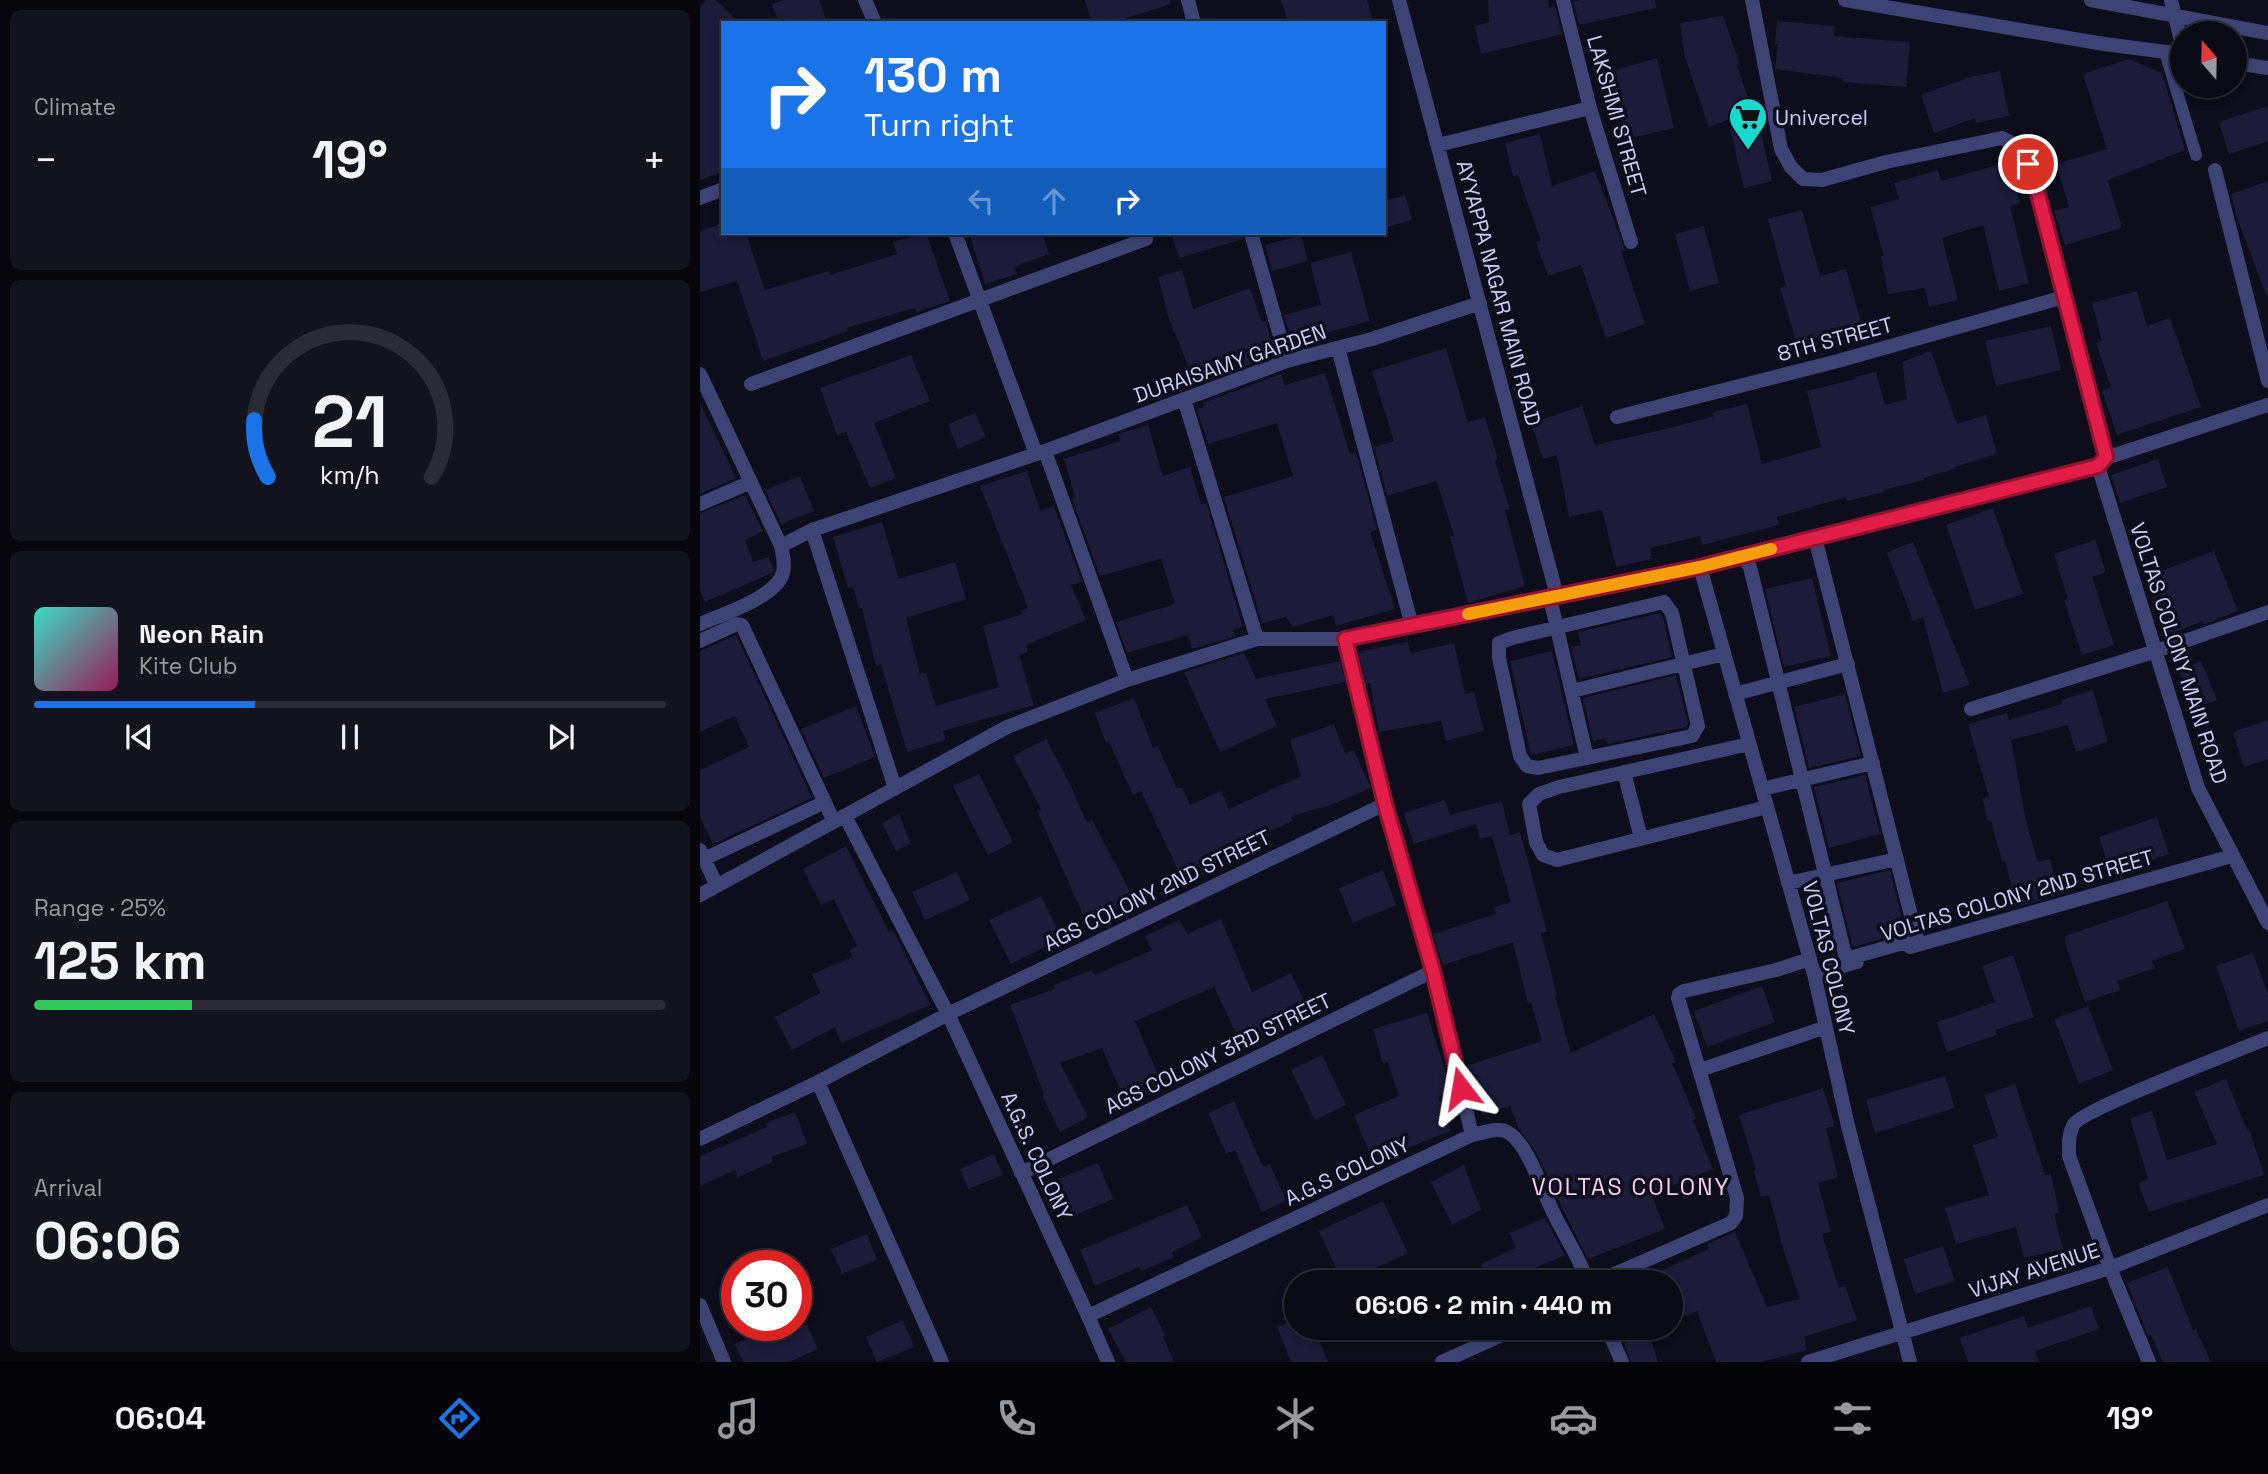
<!DOCTYPE html>
<meta charset="utf-8">
<style>
:root{--surface:#0a0a14;--page:#13131d;--text:#f1f3f6;--muted:#999aa0;--line:#2a2b34;--accent:#1a73e8}
body{margin:0;font-family:"Space Grotesk",sans-serif;background:var(--page);color:var(--text);height:100vh;display:flex;flex-direction:column;font-size:26px;white-space:nowrap}
*{box-sizing:border-box;margin:0}
p{font-size:23px;color:var(--muted)}
.icon{flex:none;width:38px;height:38px;fill:none;stroke:currentColor;stroke-width:2;stroke-linecap:round;stroke-linejoin:round}
.map{position:relative;flex:1;overflow:hidden}
.sheet{display:flex;flex-direction:column;gap:10px;padding:10px;background:#06060b;width:700px}
.sheet>*{flex:none}
.banner{position:absolute;left:21px;top:21px;width:665px;height:214px;border-radius:0px;box-shadow:0 4px 10px #0003,0 0 0 2px var(--line);background:#1a73e8;color:#fff;overflow:hidden}
.needle{width:46px;rotate:340deg}
.tools{position:absolute;left:1470px;top:21px;display:grid;gap:14px}
.tools a{display:grid;place-items:center;width:77px;height:77px;border-radius:50%;background:var(--surface);box-shadow:0 4px 10px #0003,0 0 0 2px var(--line);font-size:35px}
.speed{position:absolute;left:21px;top:1250px;display:flex;gap:14px;font-size:35px;font-weight:700;text-align:center}
.speed>*{display:grid;place-content:center;width:91px;height:91px;border-radius:50%;background:var(--surface);box-shadow:0 4px 10px #0003,0 0 0 2px var(--line);line-height:1}
.speed .limit{border:10px solid #d22;background:#fff;color:#111}
.pin{position:absolute;display:grid;place-items:center;width:60px;height:60px;color:#fff;margin:-30px;border:4px solid #fff;border-radius:50%;box-shadow:0 2px 7px #0007}
.me{position:absolute;width:77px;margin:-38px;rotate:346deg;stroke-linejoin:round;filter:drop-shadow(0 0 5px #0008)}
.turn{display:flex;align-items:center;gap:24px;height:147px;padding:0 28px;font-size:32px}
.turn .icon{width:91px;height:91px;stroke-width:2.5}
.turn b{display:block;font-size:49px;line-height:60px}
.lanes{display:flex;align-items:center;height:66px;padding:0 28px;background:#0003;justify-content:center;gap:35px;direction:ltr}
.lanes .off{opacity:.35}
.big{font-size:52px;font-weight:700;line-height:1.1}
.sheet .tile{flex:1;display:flex;flex-direction:column;justify-content:center;gap:10px;min-width:0;padding:0 24px;border-radius:10px;background:var(--page)}
.sheet .dial{align-items:center;gap:0}
.dial svg{height:182px;overflow:visible;fill:none;stroke:var(--line);stroke-width:7;stroke-linecap:round;text-anchor:middle}
.dial text{fill:var(--text);stroke:none}
.song{display:flex;align-items:center;gap:21px}
.cover{width:84px;height:84px;border-radius:10px;background:linear-gradient(135deg,hsl(170 70% 55%),hsl(330 70% 35%))}
.played{height:7px;border-radius:4px;background:linear-gradient(90deg,var(--accent) 35%,var(--line) 35%)}
.keys{display:flex;justify-content:space-around;direction:ltr}
.heat{display:flex;justify-content:space-between;align-items:center;font-size:38px;direction:ltr}
.charge{height:10px;border-radius:5px;background:linear-gradient(90deg,#34c759 25%,var(--line) 0)}
.trip{position:absolute;left:584px;top:1270px;width:399px;height:70px;border-radius:35px;background:var(--surface);box-shadow:0 4px 10px #0003,0 0 0 2px var(--line);font-weight:700;line-height:70px;text-align:center}
.dock{display:flex;height:112px;justify-content:space-around;align-items:center;background:#040408;color:var(--muted)}
.dock .icon{width:49px;height:49px}
.dock .selected{color:var(--accent)}
.dock b{font-size:32px;color:var(--text)}
main{display:flex;flex:1;min-height:0}
.map>svg:first-child{display:block}
.building{fill:#1c1b3a}
.lines{fill:none;stroke-linecap:round;stroke-linejoin:round}
.lane{stroke:#3d4475;stroke-width:12}
.street{stroke:#3d4475;stroke-width:14}
.route-casing{stroke:#92132f;stroke-width:18}
.route{stroke:#e11d48;stroke-width:12}
.slow{stroke:#f59e0b;stroke-width:12}
.labels{text-anchor:middle;dominant-baseline:central;stroke-width:7;stroke-linejoin:round;paint-order:stroke}
.street-label{font-size:21px;fill:#cccefa;stroke:#0d0d1b}
.poi-label{font-size:21px;fill:#cccefa;stroke:#0d0d1b;text-anchor:start}
.neighbourhood-label{font-size:23px;letter-spacing:2px;fill:#facef1;stroke:#0d0d1b}
</style>
<main>
<section class="sheet">
<div class="tile"><p>Climate</p>
<div class="heat"><a>−</a><b class="big">19°</b><a>+</a></div>
</div>
<div class="tile dial"><svg viewBox="0 0 100 80">
<path d="M14 69A42 42 0 1 1 86 69"/>
<path d="M14 69A42 42 0 0 1 8 44" stroke="#1a73e8"/>
<text x="50" y="56" font-size="32" font-weight="700">21</text>
<text x="50" y="72" font-size="11">km/h</text>
</svg></div>
<div class="tile">
<div class="song"><i class="cover"></i><div><b>Neon Rain</b><p>Kite Club</p></div></div>
<div class="played"></div>
<div class="keys"><svg class="icon" aria-label="previous" viewBox="0 0 24 24"><path d="M18 5L8 12l10 7zM5 5v14"/></svg><svg class="icon" aria-label="pause" viewBox="0 0 24 24"><path d="M8 5v14M16 5v14"/></svg><svg class="icon" aria-label="next" viewBox="0 0 24 24"><path d="M6 5l10 7-10 7zM19 5v14"/></svg></div>
</div>
<div class="tile"><p>Range · 25%</p><b class="big">125 km</b><div class="charge"></div></div>
<div class="tile"><p>Arrival</p><b class="big">06:06</b></div>
</section>
<div class="map">
<svg width="1568" height="1362" viewBox="0 0 1568 1362">
<rect width="100%" height="100%" fill="#0d0d1b"/>
<path class="building" d="M7 0H16L40 23H23V172L0 180V7Z
M84 0H119L127 23H79L72 4Z
M385 0H470L471 4 412 23H392Z
M581 0H667L673 23H588Z
M788 0H848L849 8 855 6 862 34 781 54 775 26 789 22Z
M881 0H955L956 8 879 25 873 2Z
M1023 16 1040 65H1037L1055 120 1058 119 1072 181 1044 188 1028 120 1009 127 985 57 980 23Z
M1077 21 1135 26 1134 36 1210 42 1206 87 1142 82 1143 78 1075 69 1078 44H1075Z
M957 58 974 128 927 139 919 106 910 109 899 75Z
M1429 59 1462 73 1485 150 1408 180 1422 228 1365 245 1354 211 1369 207 1356 164 1407 149 1383 74Z
M1300 71 1309 116 1276 123 1275 118 1234 133 1221 95 1270 77Z
M1568 106V141L1529 154 1519 122Z
M840 134 852 186 895 171 925 250 921 251 945 324 906 338 881 265 848 276 836 242 841 241 818 175 813 176 805 143Z
M1309 162 1320 203 1310 206 1329 283 1299 291 1283 225 1242 238 1258 300 1229 307 1225 288 1188 294 1181 256H1184L1170 207 1199 199 1194 183 1238 170 1241 181Z
M1568 181V295H1566L1537 218 1531 194Z
M705 195 712 220 684 228V201Z
M1102 210 1120 276 1146 269 1162 325 1097 344 1080 288 1086 286 1068 219Z
M23 223V233H46L65 290 129 271 130 275 197 254 193 242 226 233 250 301 217 312 215 308 147 328 148 331 63 361 37 281 0 292V231Z
M1004 226 1019 283 990 291 975 234Z
M269 233H342L349 254 314 267 317 274 285 284Z
M471 233H542L543 239 479 258Z
M601 235 608 261 572 271 565 245Z
M651 252 670 321 625 333 626 336 593 346 584 315 621 305 610 263Z
M482 270 493 309 550 288 562 322 566 321 574 355 496 385 469 319 458 277Z
M1437 291 1447 326 1470 318 1501 407 1417 435 1402 391 1411 388 1396 343 1402 341 1392 303Z
M1351 326 1361 370 1296 386 1285 341Z
M746 348 768 422 785 417 798 460 795 461 810 509 805 510 825 586 768 603 750 537 754 536 737 481 687 496 674 447 694 441 672 371Z
M1231 351 1257 424 1286 415 1297 454 1254 467 1255 469 1223 478 1224 480 1183 490 1184 492 1147 501 1146 497 1077 517 1079 525 1002 545 1000 536 950 548 952 559 916 567 902 510 869 517 857 455 843 459 831 423 882 406 895 445 974 427 1014 416 1013 412 1047 404 1062 464 1121 447 1107 391 1156 379 1155 377 1176 372 1185 405 1207 399 1202 362Z
M211 355 230 401 174 423 196 478 170 488 146 432 137 435 120 388Z
M625 373 650 454 656 452 677 530 670 532 695 609 636 626 633 615 593 627 586 617 562 623 524 497 593 476 577 423 508 444 497 409 504 407 503 403 581 374 585 385Z
M0 403 36 478 0 494Z
M275 413 286 437 258 449 248 424Z
M448 425 463 476 490 467 501 504 506 503 543 627 533 630 536 636 492 649 488 635 427 653 416 622 475 604 461 559 400 576 372 498 375 497 364 459 420 441 418 434Z
M1458 459 1467 487 1420 503 1411 475Z
M327 471 340 511 354 506 382 582 371 585 386 620 326 645 328 652 319 655 334 705 243 731 246 740 207 752 181 664 176 666 162 608 159 609 153 587 148 588 133 537 182 522 199 579 255 562 266 599 206 618 220 674 226 673 236 706 299 687 283 626 323 614 322 611 328 608 280 486Z
M100 476 114 511 81 524 65 490Z
M45 495 63 531 45 540 53 562 69 557 74 570 72 573 5 602 0 590V513Z
M1293 508 1323 594 1275 610 1246 525Z
M1395 540 1406 572 1392 577 1414 645 1382 655 1364 600 1368 599 1354 554Z
M1213 542 1270 685 1243 693 1223 617 1213 621 1187 552Z
M1514 551 1538 611 1504 624 1503 621 1467 635 1445 577Z
M1112 578 1131 656 1084 667 1065 589Z
M960 613 963 617 972 657 879 679 871 647 881 645 878 632Z
M36 635 112 798 13 844 0 817V770L49 747 35 716 0 732V651Z
M708 642 711 653 754 643 765 694 774 692 784 731 746 741 741 721 679 732 670 683 666 684 658 652Z
M852 651 874 745 831 755 810 661Z
M544 653 556 679 640 661 646 682 565 699 577 726 520 752 484 672Z
M1501 661 1517 700 1494 709 1479 671Z
M976 675 988 724 986 727 907 744 906 738 893 741 883 698Z
M1393 690 1408 742 1376 752 1368 725 1311 740 1326 821 1338 862 1350 859 1359 895 1317 907 1305 861 1302 862 1291 820 1287 821 1283 799 1289 797 1268 724 1307 713 1309 720 1362 704 1361 700Z
M1145 694 1161 756 1109 768 1094 707Z
M434 698 453 748 458 746 477 789 482 787 490 805 521 791 529 809 601 776 590 740 634 724 645 754 654 750 671 788 631 805 591 816 593 821 561 835 560 833 513 855 519 867 484 883 441 791 433 795 409 742 406 743 395 713Z
M156 706 175 757 124 778 101 729Z
M1568 720V759L1544 767 1533 732Z
M346 739 368 780 387 823 392 820 434 899 387 924 337 811 341 809 313 756Z
M279 774 313 842 288 855 253 786Z
M1165 775 1180 834 1129 848 1114 787Z
M745 800 750 815 802 801 810 835 820 832 847 932 841 933 857 995 855 996 871 1053 954 1014 976 1062 972 1063 996 1118 993 1120 1013 1169 951 1194 965 1229 888 1259 863 1210 837 1154 819 1129 810 1106 782 1115 773 1088 771 1087 766 1066 842 1041 831 1002 828 1003 813 942 743 965 733 934 796 914 794 907 811 902 792 836 780 839 776 824 714 844 704 813Z
M199 814 211 844 196 851 182 823Z
M1457 817 1469 854 1411 874 1399 837Z
M146 846 189 932 193 930 230 1005 141 1043 135 1027 92 1050 75 1017 120 993 112 974 153 957 149 950 157 946 134 899 121 905 103 869Z
M683 870 696 905 653 923 639 888Z
M1190 870 1205 932 1153 947 1137 883Z
M257 872 270 900 225 920 212 892Z
M341 896 362 938 311 964 289 920Z
M1467 901 1485 949 1452 961 1455 968 1417 981 1420 990 1385 1002 1365 943V936Z
M521 919 552 992 591 973 609 1011 541 1044 514 987 435 1021 463 1087 426 1103 402 1048 360 1063 388 1117 360 1132 342 1095 344 1094 310 1005 355 989 354 985 392 970 395 975 452 950 445 936 480 920 487 934Z
M1553 953 1568 994V1021L1539 1031 1516 966Z
M1313 955 1334 1017 1295 1030 1297 1035 1247 1052 1237 1022 1295 1002 1282 966Z
M1062 986 1075 1022 1007 1047 994 1011Z
M1388 1006 1413 1070 1379 1084 1354 1019Z
M727 1013 752 1093 738 1097 751 1131 707 1148 704 1143 671 1157 654 1115 699 1096 688 1062 683 1063 673 1029Z
M622 1055 646 1105 615 1120 591 1070Z
M1245 1076 1255 1108 1175 1133 1166 1100Z
M1526 1079 1547 1130 1549 1129 1564 1175 1449 1212 1438 1183 1448 1179 1430 1118 1452 1111 1467 1160 1517 1144 1494 1092Z
M1315 1084 1345 1175 1351 1174 1359 1213 1354 1214 1363 1249 1324 1258 1316 1227 1256 1244 1245 1208 1289 1195 1273 1145 1298 1137 1284 1095Z
M1123 1088 1135 1126 1126 1128 1138 1177 1118 1183 1131 1232 1122 1234 1139 1288 1145 1286 1157 1320 1104 1337 1107 1350 1060 1362H1016L997 1311 971 1322V1283H933L1009 1249 1007 1244 1035 1232 1067 1307 1100 1299 1082 1245 1069 1195 1061 1197 1054 1171 1056 1170 1039 1115Z
M534 1101 563 1167 570 1164 586 1201 562 1212 535 1150 526 1154 508 1113Z
M95 1112 107 1144 71 1157 73 1162 38 1177 35 1170 0 1186V1156L67 1127 65 1123Z
M294 1154 303 1175 268 1189 260 1169Z
M398 1163 413 1199 373 1216 358 1179Z
M764 1165 781 1210 752 1225 731 1182Z
M683 1201 708 1253 643 1283 619 1231Z
M487 1205 502 1237 472 1252 474 1257 441 1271 439 1267 395 1286 380 1250Z
M845 1218 865 1255 819 1275 823 1283H790L781 1264 816 1248 809 1233Z
M167 1234 177 1260 142 1274 131 1249Z
M1243 1246 1255 1281 1215 1294 1204 1259Z
M1468 1267 1493 1330 1496 1329 1511 1362H1463L1451 1335 1448 1336 1427 1283Z
M1391 1306 1399 1329 1335 1351 1339 1362H1268L1260 1338 1324 1316 1328 1328Z
M451 1307 465 1335 463 1337 474 1362H426L408 1329Z
M597 1319V1328H614L628 1362H591L577 1327Z
M203 1320 214 1347 177 1362 166 1337Z
M78 1325H107L118 1349 89 1362H43L35 1344Z
M949 1333 958 1362H931L924 1342Z"/>
<g class="lines">
<path class="lane" d="M1465 52 1496 155"/>
<path class="street" d="M165 0 175 23
M488 0 494 23
M699 0 857 596
M863 0 890 108 931 242
M1052 0 1081 149 1091 167 1103 179 1122 180 1186 162 1302 138 1318 146 1328 164 1338 194 1406 458
M1145 0 1404 44 1482 54
M1391 0 1568 33
M1471 0 1482 45
M1535 63 1568 68
M738 145 890 108
M1515 170 1568 381
M0 198 23 189
M255 233 336 454
M551 233 587 361
M638 348 712 626
M0 374 81 546 112 530 345 451 587 361 672 339 780 303
M51 384 446 239
M484 399 557 639
M917 417 1138 361 1364 297
M345 451 427 680
M1398 466 1498 788 1568 923
M0 504 51 482
M112 530 195 788
M1042 556 1050 567 1146 959 1217 939 1115 538
M1000 567 1114 974 1148 1126 1210 1362
M850 598 887 758
M964 602 972 613 998 726 992 736 838 768 827 766 820 756 799 658V643L812 638Z
M0 624C23 614 75 598 83 573 85 564 83 555 81 546
M0 641 37 624 42 625 134 822
M872 691 1024 654
M1035 694 1148 664
M1271 709 1456 651 1568 612
M1049 744 859 787 839 794 829 804 836 842 843 855 857 860 1067 807
M924 772 941 838
M1062 789 1173 763
M145 816 248 1014 388 1316
M0 850 17 886
M4 859 125 802
M1088 883 1197 859
M0 895 307 727 427 680 557 639H645L1000 567 1398 466 1406 458 1568 405
M1210 947 1532 856
M1114 974 1157 962
M1000 1070 1126 1027
M118 1082 242 1362
M772 1135C784 1133 799 1126 809 1133 829 1146 843 1193 854 1214 865 1237 880 1258 888 1283
M0 1139 118 1082 248 1014 685 804
M321 1173 733 971
M894 1283 1031 1223 1036 1216 1037 1198 978 998 979 994 984 991 1076 970 1110 959
M0 1305 24 1362
M907 1328 922 1362
M408 1362 388 1316 772 1135 733 971 685 804 645 639
M742 1362 817 1328
M1108 1362 1410 1268 1568 1205
M1449 1362 1410 1268 1369 1156C1369 1145 1368 1134 1374 1124 1385 1108 1540 1050 1568 1038"/>
</g>
<g class="lines">
<g class="route-casing">
<path id="route" d="M761 1088 733 971 685 804 645 639 1000 567 1398 466 1406 457 1338 194 1328 164"/>
</g>
<use href="#route" class="route"/>
<path class="slow" d="M768 614 1000 567 1071 549"/>
</g>
<defs>
<g id="supermarket-pin" transform="scale(2.0125)"><path d="M0 17L-7.5 6A9.5 9.5 0 1 1 7.5 6Z" fill="#17dace" stroke="#0d0d1b"/><path d="M-6-5.5h2.5l.6 2H6L4.5 2H-2.5L-4.4-4H-6ZM-1.5 3.2a1.3 1.3 0 1 0 .1 0ZM3 3.2a1.3 1.3 0 1 0 .1 0Z" fill="#111"/></g>
</defs>
<g fill-rule="evenodd">
<use href="#supermarket-pin" x="1048" y="117"/>
</g>
<g class="labels">
<g class="street-label">
<text transform="translate(917 116) rotate(74)">LAKSHMI STREET</text>
<text transform="translate(799 293) rotate(75)">AYYAPPA NAGAR MAIN ROAD</text>
<text transform="translate(1135 339) rotate(-15)">8TH STREET</text>
<text transform="translate(530 363) rotate(-19)">DURAISAMY GARDEN</text>
<text transform="translate(1479 653) rotate(72)">VOLTAS COLONY MAIN ROAD</text>
<text transform="translate(457 890) rotate(-26)">AGS COLONY 2ND STREET</text>
<text transform="translate(1317 895) rotate(-16)">VOLTAS COLONY 2ND STREET</text>
<text transform="translate(1129 958) rotate(76)">VOLTAS COLONY</text>
<text transform="translate(518 1053) rotate(-26)">AGS COLONY 3RD STREET</text>
<text transform="translate(337 1156) rotate(65)">A.G.S. COLONY</text>
<text transform="translate(647 1171) rotate(-25)">A.G.S COLONY</text>
<text transform="translate(1334 1270) rotate(-18)">VIJAY AVENUE</text>
</g>
<g class="poi-label">
<text x="1075" y="117">Univercel</text>
</g>
<g class="neighbourhood-label">
<text x="931" y="1187">VOLTAS COLONY</text>
</g>
</g>
</svg>
<div class="tools">
<a><svg class="needle" viewBox="-14 -14 28 28"><path d="M0-13l5 13h-10z" fill="#e53935"/><path d="M0 13l5-13h-10z" fill="#999aa0"/></svg></a>
</div>
<div class="speed"><div class="limit">30</div></div>
<div class="pin" style="left:1328px;top:164px;background:#d93025"><svg class="icon" aria-label="arrive" viewBox="0 0 24 24"><path d="M6 21V4h12l-3 4 3 4H6"/></svg></div>
<svg class="me" style="left:761px;top:1088px" viewBox="-20 -20 40 40"><path d="M0-17L14 15 0 8-14 15z" fill="#e11d48" stroke="#fff" stroke-width="4"/></svg>
<div class="trip">06:06 · 2 min · 440 m</div>
<div class="banner">
<div class="turn"><svg class="icon" aria-label="right" viewBox="0 0 24 24"><path d="M7 20v-9h11M14 6l5 5-5 5"/></svg><div><b>130 m</b>Turn right</div></div>
<div class="lanes"><svg class="icon off" aria-label="left" viewBox="0 0 24 24"><path d="M17 20v-9H6M10 6l-5 5 5 5"/></svg><svg class="icon off" aria-label="ahead" viewBox="0 0 24 24"><path d="M12 20V5M6 11l6-6 6 6"/></svg><svg class="icon" aria-label="right" viewBox="0 0 24 24"><path d="M7 20v-9h11M14 6l5 5-5 5"/></svg></div>
</div>
</div>
</main>
<nav class="dock">
<b>06:04</b>
<svg class="icon selected" aria-label="directions" viewBox="0 0 24 24"><path d="M12 3l9 9-9 9-9-9zM9 14v-3h6M13 9l2 2-2 2"/></svg>
<svg class="icon" aria-label="music" viewBox="0 0 24 24"><path d="M9 18V5l10-2v13"/><circle cx="6" cy="18" r="3"/><circle cx="16" cy="16" r="3"/></svg>
<svg class="icon" aria-label="phone" viewBox="0 0 24 24"><path d="M5 4h4l2 5-3 2q2 4 5 5l2-3 5 2v4C11 20 4 13 5 4z"/></svg>
<svg class="icon" aria-label="climate" viewBox="0 0 24 24"><path d="M12 3v18M4 7l16 10M4 17L20 7"/></svg>
<svg class="icon" aria-label="car" viewBox="0 0 24 24"><path d="M5 17H2v-5l4-1 3-4h7l3 4 3 1v5h-3M9 17h6M6 11h13"/><circle cx="7" cy="17" r="2"/><circle cx="17" cy="17" r="2"/></svg>
<svg class="icon" aria-label="filters" viewBox="0 0 24 24"><path d="M4 7h16M4 17h16"/><circle cx="9" cy="7" r="2"/><circle cx="15" cy="17" r="2"/></svg>
<b>19°</b>
</nav>
